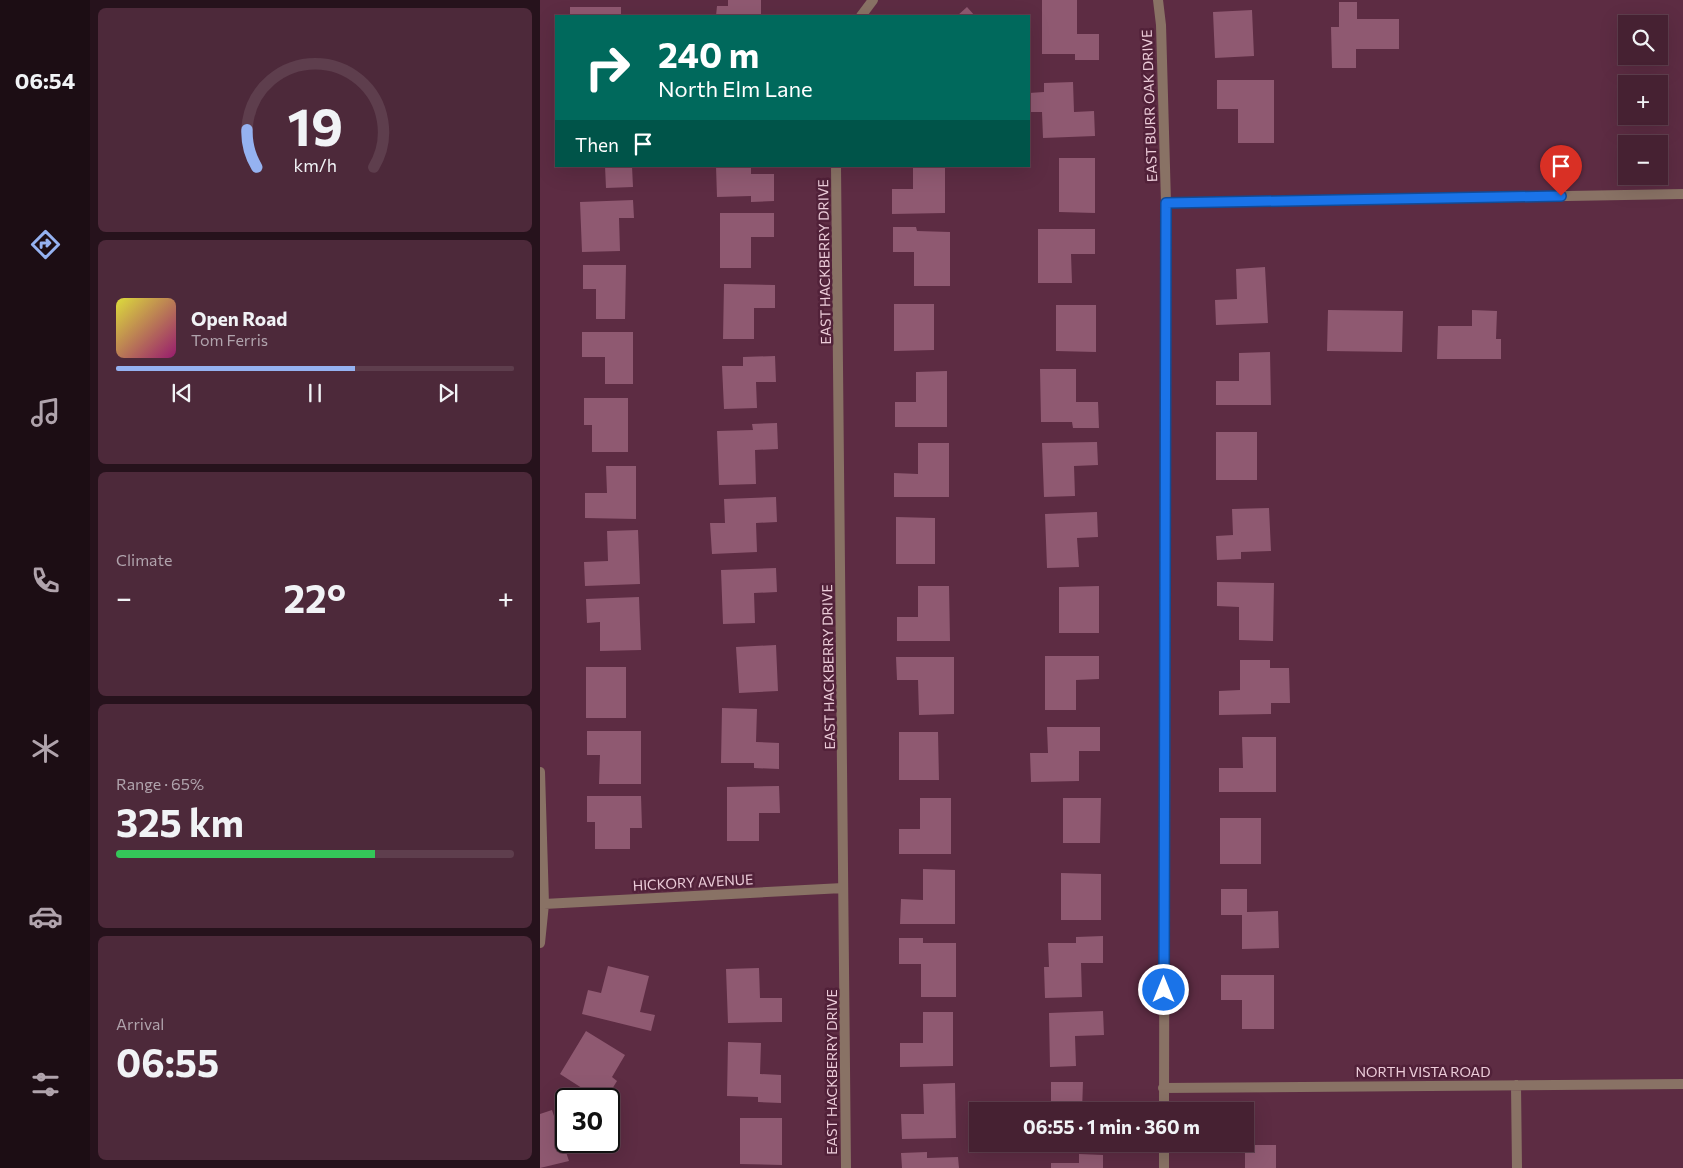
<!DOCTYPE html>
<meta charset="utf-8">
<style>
:root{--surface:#462132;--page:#4d293a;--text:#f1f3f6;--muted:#b0a3ac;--line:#5e3e4d;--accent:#95b2f1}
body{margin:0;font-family:Commissioner,sans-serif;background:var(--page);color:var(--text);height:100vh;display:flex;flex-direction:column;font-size:19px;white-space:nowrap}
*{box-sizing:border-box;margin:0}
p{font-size:16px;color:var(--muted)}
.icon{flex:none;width:28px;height:28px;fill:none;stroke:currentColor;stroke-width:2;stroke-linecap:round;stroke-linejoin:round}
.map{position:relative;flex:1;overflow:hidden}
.sheet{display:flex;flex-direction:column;gap:8px;padding:8px;background:#26121c;width:450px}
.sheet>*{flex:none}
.guide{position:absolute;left:15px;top:15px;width:475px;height:152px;border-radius:0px;box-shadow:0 5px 20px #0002,0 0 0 1px var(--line);background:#00695c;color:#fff;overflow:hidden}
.fabs{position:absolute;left:1078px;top:15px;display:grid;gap:10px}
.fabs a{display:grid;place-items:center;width:50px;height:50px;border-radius:0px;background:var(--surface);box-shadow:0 5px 20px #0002,0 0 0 1px var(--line);font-size:25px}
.speed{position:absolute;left:15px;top:1088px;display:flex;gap:10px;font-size:25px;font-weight:700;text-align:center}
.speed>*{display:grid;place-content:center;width:65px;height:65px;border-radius:50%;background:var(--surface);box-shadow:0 5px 20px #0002,0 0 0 1px var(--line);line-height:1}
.speed .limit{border:2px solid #111;border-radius:8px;background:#fff;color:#111}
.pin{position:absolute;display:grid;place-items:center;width:42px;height:42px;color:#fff;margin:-51px -21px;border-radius:50% 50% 50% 0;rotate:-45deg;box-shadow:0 0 5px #0007}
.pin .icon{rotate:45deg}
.me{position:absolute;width:55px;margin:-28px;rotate:0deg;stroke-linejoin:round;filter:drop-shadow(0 0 4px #0008)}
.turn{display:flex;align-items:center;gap:18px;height:105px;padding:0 20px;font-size:22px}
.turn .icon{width:65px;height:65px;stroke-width:2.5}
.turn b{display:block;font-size:35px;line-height:42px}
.then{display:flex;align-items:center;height:48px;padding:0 20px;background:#0003;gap:10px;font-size:19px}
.big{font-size:38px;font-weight:700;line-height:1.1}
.sheet .widget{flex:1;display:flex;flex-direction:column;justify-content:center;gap:8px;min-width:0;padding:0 18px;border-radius:8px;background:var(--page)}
.sheet .dial{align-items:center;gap:0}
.dial svg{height:130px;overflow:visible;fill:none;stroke:var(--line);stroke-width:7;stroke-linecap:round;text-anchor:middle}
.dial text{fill:var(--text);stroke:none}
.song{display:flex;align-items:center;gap:15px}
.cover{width:60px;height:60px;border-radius:8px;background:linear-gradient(135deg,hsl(60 70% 55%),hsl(320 70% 35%))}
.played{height:5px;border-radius:2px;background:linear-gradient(90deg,var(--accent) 60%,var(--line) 60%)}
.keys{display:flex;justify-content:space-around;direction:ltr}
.heat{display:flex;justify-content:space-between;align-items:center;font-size:28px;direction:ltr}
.charge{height:8px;border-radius:4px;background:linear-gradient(90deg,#34c759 65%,var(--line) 0)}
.trip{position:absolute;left:429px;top:1102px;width:285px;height:50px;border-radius:0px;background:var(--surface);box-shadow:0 5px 20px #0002,0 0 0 1px var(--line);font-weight:700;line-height:50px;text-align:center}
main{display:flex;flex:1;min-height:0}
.dock{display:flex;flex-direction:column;width:90px;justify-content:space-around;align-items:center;background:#1c0d14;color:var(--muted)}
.dock .icon{width:35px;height:35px}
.dock .selected{color:var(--accent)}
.dock b{font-size:22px;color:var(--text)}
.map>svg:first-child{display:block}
.building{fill:#8f5971}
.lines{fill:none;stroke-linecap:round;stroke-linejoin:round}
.street{stroke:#897265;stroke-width:10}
.route-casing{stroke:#114b97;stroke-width:12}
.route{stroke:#1a73e8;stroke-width:9}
.labels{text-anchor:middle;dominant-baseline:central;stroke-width:5;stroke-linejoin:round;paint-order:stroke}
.street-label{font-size:14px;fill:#ecccd9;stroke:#512139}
</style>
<main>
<nav class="dock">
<b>06:54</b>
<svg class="icon selected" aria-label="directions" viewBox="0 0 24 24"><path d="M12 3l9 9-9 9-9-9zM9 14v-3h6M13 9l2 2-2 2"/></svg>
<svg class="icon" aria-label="music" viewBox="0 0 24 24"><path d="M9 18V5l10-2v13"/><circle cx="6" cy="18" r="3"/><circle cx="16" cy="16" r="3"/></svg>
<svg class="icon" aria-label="phone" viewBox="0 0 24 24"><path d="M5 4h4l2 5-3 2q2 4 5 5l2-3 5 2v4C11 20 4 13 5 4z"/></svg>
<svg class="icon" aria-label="climate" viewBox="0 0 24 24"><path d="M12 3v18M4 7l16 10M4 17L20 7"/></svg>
<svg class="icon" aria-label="car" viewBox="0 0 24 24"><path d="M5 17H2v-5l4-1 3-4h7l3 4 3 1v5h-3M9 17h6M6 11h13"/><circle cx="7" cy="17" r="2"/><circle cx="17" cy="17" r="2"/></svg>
<svg class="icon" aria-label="filters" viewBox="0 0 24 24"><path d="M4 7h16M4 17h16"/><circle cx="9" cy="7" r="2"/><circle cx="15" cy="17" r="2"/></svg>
</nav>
<section class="sheet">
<div class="widget dial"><svg viewBox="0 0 100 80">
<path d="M14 69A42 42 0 1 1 86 69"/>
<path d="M14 69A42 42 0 0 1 8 46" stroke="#95b2f1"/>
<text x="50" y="56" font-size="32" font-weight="700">19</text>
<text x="50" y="72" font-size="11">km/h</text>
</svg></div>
<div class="widget">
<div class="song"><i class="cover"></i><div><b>Open Road</b><p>Tom Ferris</p></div></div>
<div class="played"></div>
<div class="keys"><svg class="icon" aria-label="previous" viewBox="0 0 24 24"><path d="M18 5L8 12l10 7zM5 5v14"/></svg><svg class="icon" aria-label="pause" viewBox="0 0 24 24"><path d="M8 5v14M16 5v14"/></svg><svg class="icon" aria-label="next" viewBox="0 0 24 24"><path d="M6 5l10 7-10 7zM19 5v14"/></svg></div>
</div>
<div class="widget"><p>Climate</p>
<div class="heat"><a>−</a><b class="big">22°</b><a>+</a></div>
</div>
<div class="widget"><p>Range · 65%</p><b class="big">325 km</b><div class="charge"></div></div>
<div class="widget"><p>Arrival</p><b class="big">06:55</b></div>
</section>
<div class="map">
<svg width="1143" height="1168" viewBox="0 0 1143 1168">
<rect width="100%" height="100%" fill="#5d2c43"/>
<path class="building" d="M188 0H221V16H176L177 6H188Z
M502 0H537V34H559V60H535V54H502Z
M799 2H817V19H859V49H816V68H792L791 27H799Z
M30 7H81V16H30Z
M427 7 435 16H417Z
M712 10 714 56 675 58 673 12Z
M677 80H734V143H698V109H677Z
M533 82 534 112 554 111 555 136 503 138 502 112H489V93L504 92V83Z
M519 158H555V213L519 212Z
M65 166H92L93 187 66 188Z
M176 166H211V174H234V201L211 202V196L177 197Z
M373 166H405V213L352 214V189H373Z
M93 200 94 218H79L80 251 42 252 40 202Z
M180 213H234V237H211V268H180Z
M353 227H376L377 231 410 232V286H374V252H353Z
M498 229H555V254H531L532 283H498Z
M43 265H86L85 319H56V289H43Z
M725 267 728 323 676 325 675 300 697 299 696 269Z
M184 284 235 285V308H214V339H183Z
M354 304H394V350L354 351Z
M516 305H556V352L516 351Z
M788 310 863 311 862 352 787 351Z
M932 310 957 311 956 339H961V359H897L898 326H932Z
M42 332H93V384H65V357H42Z
M730 352 731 405H676V381H699V353Z
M235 356 236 382H216L217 408 184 409 182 366H203V357Z
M500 369H536V402H558L559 428H533L532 422H501Z
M407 371V427H355V402H376V372Z
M44 398H88V452H52V425H44Z
M237 423 238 449 215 450 216 484 179 485 177 431 213 430 212 424Z
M676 432H717V480H676Z
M557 442 558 465 534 466 535 496 504 497 502 443Z
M378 443H409V497H354V473L378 474Z
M66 466H96V519L45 518V493H67Z
M236 497 237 522 216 523 217 552 172 554 170 523H185L184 499Z
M729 508 731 551 701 552V559L677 560 676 536 693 535 692 509Z
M557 512 558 537 537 538 539 567 507 568 505 514Z
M356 517 395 518V564H356Z
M98 530 100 584 45 586 44 562 68 561 67 531Z
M236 568 237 592 214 593 215 623 183 624 181 570Z
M677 582 734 583 733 641 699 640V607L677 606Z
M378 586H409L410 641H357V617H378Z
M559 586V633H519V587Z
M99 597 101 650 60 651V622L47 623 46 599Z
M236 645 238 691 199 693 196 647Z
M505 656H559V679L536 680V710H505Z
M356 657H414V714L379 715 378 680H357Z
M700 660H730V668H749L750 703H731V714L679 715V691L700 690Z
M46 667H86V718H46Z
M182 708 217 709 216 742 239 743V769L214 768V763H181Z
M507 727H560V751H539V781L491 782 490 753H508Z
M47 731H101V784H59L60 755H47Z
M359 732H398L399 780H359Z
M702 737H736V792H679V768H703Z
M239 786 240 813H219V841H187V787Z
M47 796H101L102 828H90V849H55V822H47Z
M380 798H411V854H359V829H380Z
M523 798H561L560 843H523Z
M680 818H721V864H680Z
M383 869 415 870V924H360L361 899 383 900Z
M521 873 561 874V920H521Z
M681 889H707V912L738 911 739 948 702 949V915H681Z
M563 936V963H541L542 997 505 998 504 967H509L508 943H536V937Z
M359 938H383V943H416V997H381V964H359Z
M68 966 109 976 100 1012 115 1015 111 1031 42 1014 48 990 61 993Z
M219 968 220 998H242V1022L188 1023 186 969Z
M681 975H734V1029H702V1000H681Z
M563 1011 564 1035 535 1036 536 1066 510 1067 509 1013Z
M383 1012H413V1066L360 1067V1043H383Z
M46 1031 85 1055 72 1077 77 1081 66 1099H59L20 1074Z
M188 1042 221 1043 220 1074 241 1075V1103L218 1102V1097L187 1096Z
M511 1082H543L542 1111H511Z
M415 1083 416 1138 362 1139 361 1114H384L383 1084Z
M12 1110 29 1161 0 1168V1114Z
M200 1118H242V1165L200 1164Z
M705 1145H736V1168H705Z
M387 1152V1158L418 1157 419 1168H362L361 1153Z
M539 1154 563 1155V1168H511V1163H539Z"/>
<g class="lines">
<path class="street" d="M618 0 621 25 626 203 624 1111
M321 16 333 0
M296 166 306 1168
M626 203 1143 194
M0 772 4 904 0 943
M4 904 303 888
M976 1085 977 1168
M623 1088 1143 1084
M624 1144V1168"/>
</g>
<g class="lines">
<g class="route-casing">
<path id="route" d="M624 990 626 203 1021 196"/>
</g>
<use href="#route" class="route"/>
</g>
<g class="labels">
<g class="street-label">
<text transform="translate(609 106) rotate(-92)">EAST BURR OAK DRIVE</text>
<text transform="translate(284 262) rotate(-91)">EAST HACKBERRY DRIVE</text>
<text transform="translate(288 667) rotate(-91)">EAST HACKBERRY DRIVE</text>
<text transform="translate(153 882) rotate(-3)">HICKORY AVENUE</text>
<text x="883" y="1071">NORTH VISTA ROAD</text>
<text transform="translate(291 1072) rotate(-90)">EAST HACKBERRY DRIVE</text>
</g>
</g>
</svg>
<div class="fabs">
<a><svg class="icon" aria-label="search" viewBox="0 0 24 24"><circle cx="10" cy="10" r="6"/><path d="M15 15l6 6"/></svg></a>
<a>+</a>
<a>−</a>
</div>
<div class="speed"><div class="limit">30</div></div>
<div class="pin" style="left:1021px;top:196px;background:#d93025"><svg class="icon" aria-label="arrive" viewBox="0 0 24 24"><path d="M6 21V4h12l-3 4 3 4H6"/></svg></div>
<svg class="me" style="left:624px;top:990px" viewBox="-20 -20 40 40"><circle r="17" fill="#1a73e8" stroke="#fff" stroke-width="3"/><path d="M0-11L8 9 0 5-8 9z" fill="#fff"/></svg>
<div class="trip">06:55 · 1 min · 360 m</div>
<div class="guide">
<div class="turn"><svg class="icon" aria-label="right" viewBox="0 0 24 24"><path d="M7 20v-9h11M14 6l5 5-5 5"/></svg><div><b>240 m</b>North Elm Lane</div></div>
<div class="then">Then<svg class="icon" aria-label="arrive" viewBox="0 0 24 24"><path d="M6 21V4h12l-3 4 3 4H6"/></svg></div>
</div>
</div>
</main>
